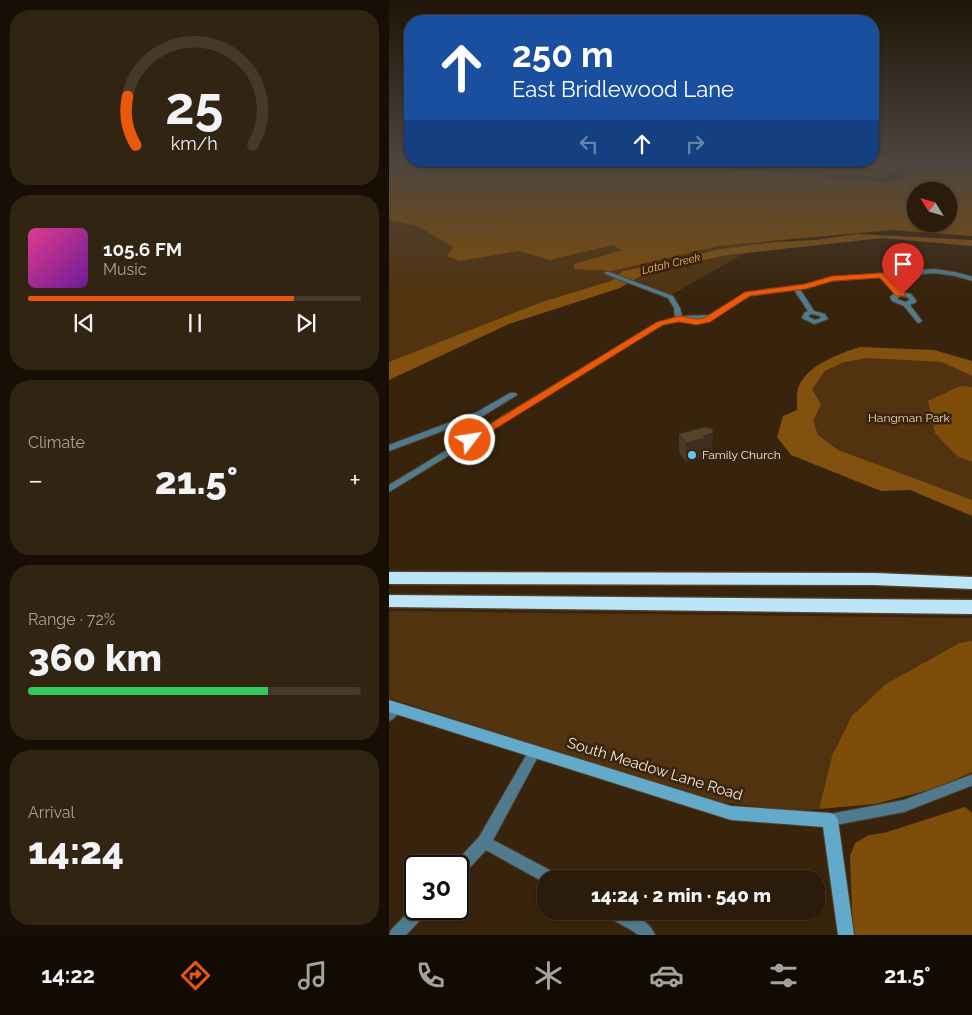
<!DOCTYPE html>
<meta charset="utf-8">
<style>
:root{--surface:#2a1b0a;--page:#322413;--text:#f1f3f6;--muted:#a5a19c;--line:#46392b;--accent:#ea580c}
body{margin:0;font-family:Raleway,sans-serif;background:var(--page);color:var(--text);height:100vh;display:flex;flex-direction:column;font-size:19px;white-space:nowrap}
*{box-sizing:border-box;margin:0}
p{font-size:16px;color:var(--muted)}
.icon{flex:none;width:28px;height:28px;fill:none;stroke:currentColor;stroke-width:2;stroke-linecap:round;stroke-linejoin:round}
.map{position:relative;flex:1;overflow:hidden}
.details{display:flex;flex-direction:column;gap:10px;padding:10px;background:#170f06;width:389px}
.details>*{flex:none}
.banner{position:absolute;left:15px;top:15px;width:475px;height:152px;border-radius:20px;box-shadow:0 1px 4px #0004,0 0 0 1px var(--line);background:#1a4fa0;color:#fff;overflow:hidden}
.needle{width:32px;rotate:307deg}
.tools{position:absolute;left:518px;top:182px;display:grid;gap:10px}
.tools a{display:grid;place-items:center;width:50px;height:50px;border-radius:50%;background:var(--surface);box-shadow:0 1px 4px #0004,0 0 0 1px var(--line);font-size:25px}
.speed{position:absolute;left:15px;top:855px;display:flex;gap:10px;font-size:25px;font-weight:700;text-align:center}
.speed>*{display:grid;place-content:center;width:65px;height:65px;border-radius:50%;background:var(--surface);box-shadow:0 1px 4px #0004,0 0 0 1px var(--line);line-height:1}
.speed .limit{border:2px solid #111;border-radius:8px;background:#fff;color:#111}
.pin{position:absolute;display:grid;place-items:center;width:42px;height:42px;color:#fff;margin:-51px -21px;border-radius:50% 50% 50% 0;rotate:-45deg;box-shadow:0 0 5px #0007}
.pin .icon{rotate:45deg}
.me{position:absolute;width:55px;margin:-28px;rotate:59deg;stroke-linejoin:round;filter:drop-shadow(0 0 4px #0008)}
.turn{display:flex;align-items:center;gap:18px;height:105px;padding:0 25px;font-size:22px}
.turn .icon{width:65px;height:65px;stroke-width:2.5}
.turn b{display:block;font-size:35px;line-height:42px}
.lanes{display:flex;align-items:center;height:48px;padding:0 25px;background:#0003;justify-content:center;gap:25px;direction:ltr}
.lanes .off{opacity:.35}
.big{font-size:38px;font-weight:800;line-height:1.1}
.details .widget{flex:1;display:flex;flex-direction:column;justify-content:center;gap:8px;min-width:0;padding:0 18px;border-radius:20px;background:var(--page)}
.details .dial{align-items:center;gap:0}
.dial svg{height:130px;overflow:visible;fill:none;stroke:var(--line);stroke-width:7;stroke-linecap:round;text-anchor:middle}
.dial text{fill:var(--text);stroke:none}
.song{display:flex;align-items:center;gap:15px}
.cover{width:60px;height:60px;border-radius:8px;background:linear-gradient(135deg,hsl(330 70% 55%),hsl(280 70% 35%))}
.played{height:5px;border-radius:2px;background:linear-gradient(90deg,var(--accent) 80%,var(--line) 80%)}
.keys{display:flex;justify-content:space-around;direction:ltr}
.heat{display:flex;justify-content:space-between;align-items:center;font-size:28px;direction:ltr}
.charge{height:8px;border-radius:4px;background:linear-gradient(90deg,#34c759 72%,var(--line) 0)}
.trip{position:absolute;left:148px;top:870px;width:288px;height:50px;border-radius:20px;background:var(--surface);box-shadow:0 1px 4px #0004,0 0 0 1px var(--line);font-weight:800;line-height:50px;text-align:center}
.tab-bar{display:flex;height:80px;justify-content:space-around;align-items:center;background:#110b04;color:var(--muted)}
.tab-bar .icon{width:35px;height:35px}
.tab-bar .selected{color:var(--accent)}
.tab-bar b{font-size:22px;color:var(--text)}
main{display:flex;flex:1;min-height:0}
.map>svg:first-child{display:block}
.green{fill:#51330f}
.forest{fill:#7e4d09;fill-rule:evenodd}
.water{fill:#82510f}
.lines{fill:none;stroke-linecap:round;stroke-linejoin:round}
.street-casing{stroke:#523f29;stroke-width:2}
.secondary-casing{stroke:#523f29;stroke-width:2}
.highway-casing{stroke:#523f29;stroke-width:3}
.street{fill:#507b8e;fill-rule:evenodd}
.secondary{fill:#63a9c9;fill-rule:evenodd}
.highway{fill:#bde5f8;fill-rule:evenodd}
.wall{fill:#4c3a26}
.shaded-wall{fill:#3e2f1f}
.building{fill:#58432c;stroke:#3e2f1f}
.route{fill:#ea580c;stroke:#983908}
.poi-dot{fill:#65c5ee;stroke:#38240d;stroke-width:2}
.labels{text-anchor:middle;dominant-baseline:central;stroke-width:5;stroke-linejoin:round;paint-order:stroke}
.far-water-label{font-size:11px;font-style:italic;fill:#f9b367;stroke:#38240d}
.park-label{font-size:12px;fill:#f9d5b2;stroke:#38240d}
.poi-label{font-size:12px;fill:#f3e5d8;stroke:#38240d;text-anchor:start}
.near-street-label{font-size:15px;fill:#f3e5d8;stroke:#38240d}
</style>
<main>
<section class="details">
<div class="widget dial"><svg viewBox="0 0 100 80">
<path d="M14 69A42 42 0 1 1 86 69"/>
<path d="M14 69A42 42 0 0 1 9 39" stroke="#ea580c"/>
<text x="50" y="56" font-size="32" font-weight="700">25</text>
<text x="50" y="72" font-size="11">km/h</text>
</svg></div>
<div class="widget">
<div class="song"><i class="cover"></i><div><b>105.6 FM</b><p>Music</p></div></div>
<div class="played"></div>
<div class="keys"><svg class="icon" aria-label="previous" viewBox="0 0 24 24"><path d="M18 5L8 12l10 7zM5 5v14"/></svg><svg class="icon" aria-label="pause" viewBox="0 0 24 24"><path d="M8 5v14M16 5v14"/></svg><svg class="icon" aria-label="next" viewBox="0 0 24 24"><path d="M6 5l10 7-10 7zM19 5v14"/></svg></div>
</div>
<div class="widget"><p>Climate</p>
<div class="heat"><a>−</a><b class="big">21.5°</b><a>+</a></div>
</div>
<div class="widget"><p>Range · 72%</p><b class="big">360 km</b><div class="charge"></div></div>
<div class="widget"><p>Arrival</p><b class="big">14:24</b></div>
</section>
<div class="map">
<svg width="584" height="935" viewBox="0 0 584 935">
<rect width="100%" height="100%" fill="#38240d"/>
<path class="green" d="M0 161H373L406 169 514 161H583L559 191H526L474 186 282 295 239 278 162 304 0 372Z
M551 356 583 369V506L415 438 416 387 428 371 451 358Z
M0 611 583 618V641L569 643 497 684 443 756 430 809 402 811 323 801 0 698Z"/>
<path class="forest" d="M0 161H265L503 183 539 161H583V236L502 230 329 246 223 271 185 269V264L233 250 224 245 161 260 130 251 71 261 58 256 64 247 29 226 0 220ZM559 191V224H526V191Z
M320 161H525L493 177Z
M571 386 583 387V462L568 456 546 433 539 401Z
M583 641V772L548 788 486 804 430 809 443 756 463 716 497 684 570 643Z
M576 807 583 813V935H464L461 856 466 843 480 835 495 833Z"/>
<path class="water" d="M469 234 583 240V246L493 238 338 255 258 272 231 288 120 324 0 380V362L153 302 222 281 234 271 290 260 326 250 384 242 426 240Z
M471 347 545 350 583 361V376L553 362 479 358 455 362 436 371 423 389 432 405 424 421 429 435 449 450 583 500V516L521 490 492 491 402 455 388 437 394 416 408 410C408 403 407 392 410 386 420 364 450 354 471 347Z"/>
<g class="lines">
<g class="street-casing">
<path id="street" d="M545 269 566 272 584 277V281L566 276 545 273 498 277 512 292 522 294 527 300V302L521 305 533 321 530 323 528 322 515 306 503 301 501 297 506 293 491 277 443 281 411 289 425 311 436 314 439 319 425 324 413 318 415 313 419 311 405 290 361 296 321 320 299 319 273 325 0 492V485L269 322 286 318 285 308 279 298 216 274V272H220L284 296 291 308 293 316 321 315 359 292 417 284 443 277ZM511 296 518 297 521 300 516 302 508 299ZM423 314 431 316 432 318 426 320 420 317V315Z
M121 393H127L128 395 94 416 0 451V445L88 412Z
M8 704 12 706 14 709 4 719 0 721V709Z
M146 746 150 747 152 751 104 840 168 874 170 879H156V883L97 850 74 875 69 877V866H64V865L90 837 142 747Z
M584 774V785L515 812 441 826 436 824 434 820 436 816 441 814 515 800Z
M26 905V909H39L37 914 17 935H0L2 930Z
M217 911C223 911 232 910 238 911 249 914 262 925 266 935H249C240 926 222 923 217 911Z"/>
</g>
<g class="secondary-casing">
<path id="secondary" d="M0 700 342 806 441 813 446 815 449 820 465 935H449L434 827 342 820 0 712Z"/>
</g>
<g class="highway-casing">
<path id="highway" d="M0 572 486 573 584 577V589L486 585 0 584Z
M0 595 584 600V614L0 607Z"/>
</g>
<use href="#street" class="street"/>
<use href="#secondary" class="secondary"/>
<use href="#highway" class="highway"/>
</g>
<path class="wall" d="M290 434 323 451 315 454V457L297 462 290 452Z"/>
<path class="shaded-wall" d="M324 433 323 451 315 454V457L297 462V443L314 436Z"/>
<path class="building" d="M316 427 324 429V433L314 436 316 438 297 443 290 434Z"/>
<linearGradient id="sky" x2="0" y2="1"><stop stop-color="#1f1407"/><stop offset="0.55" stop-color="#4d4540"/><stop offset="1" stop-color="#4d4540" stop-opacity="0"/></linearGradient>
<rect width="584" height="292" fill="url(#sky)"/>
<path class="route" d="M493 273 513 292H516V296H507L491 278 444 281 417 289 361 296 321 322 308 325 290 322 274 325 85 442H77L75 440 268 322 290 316 308 319 315 318 356 292 416 284 443 276Z"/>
<circle class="poi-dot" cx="303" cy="455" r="5"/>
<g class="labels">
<g class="far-water-label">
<text transform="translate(282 264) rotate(-13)">Latah Creek</text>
</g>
<g class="park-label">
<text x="520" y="418">Hangman Park</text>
</g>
<g class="poi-label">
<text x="313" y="455">Family Church</text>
</g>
<g class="near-street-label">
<text transform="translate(266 769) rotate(17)">South Meadow Lane Road</text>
</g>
</g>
</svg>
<div class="tools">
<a><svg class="needle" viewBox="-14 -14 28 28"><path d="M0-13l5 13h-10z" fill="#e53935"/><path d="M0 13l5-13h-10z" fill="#a5a19c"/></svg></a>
</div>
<div class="speed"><div class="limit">30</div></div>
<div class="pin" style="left:514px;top:294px;background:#d93025"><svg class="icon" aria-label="arrive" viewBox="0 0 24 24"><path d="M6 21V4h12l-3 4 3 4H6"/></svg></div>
<svg class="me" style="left:81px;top:440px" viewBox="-20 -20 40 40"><circle r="17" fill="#ea580c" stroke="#fff" stroke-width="3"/><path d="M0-11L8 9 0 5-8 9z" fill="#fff"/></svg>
<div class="trip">14:24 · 2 min · 540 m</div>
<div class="banner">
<div class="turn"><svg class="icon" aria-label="ahead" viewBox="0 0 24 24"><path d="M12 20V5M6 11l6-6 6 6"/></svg><div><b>250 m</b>East Bridlewood Lane</div></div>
<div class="lanes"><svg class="icon off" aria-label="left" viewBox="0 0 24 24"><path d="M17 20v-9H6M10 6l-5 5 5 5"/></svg><svg class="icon" aria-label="ahead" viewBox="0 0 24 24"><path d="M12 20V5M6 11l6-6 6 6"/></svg><svg class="icon off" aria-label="right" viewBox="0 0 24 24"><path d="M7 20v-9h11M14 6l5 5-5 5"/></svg></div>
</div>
</div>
</main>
<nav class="tab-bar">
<b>14:22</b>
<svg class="icon selected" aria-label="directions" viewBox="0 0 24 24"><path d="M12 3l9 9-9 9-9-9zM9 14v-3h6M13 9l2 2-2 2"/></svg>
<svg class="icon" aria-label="music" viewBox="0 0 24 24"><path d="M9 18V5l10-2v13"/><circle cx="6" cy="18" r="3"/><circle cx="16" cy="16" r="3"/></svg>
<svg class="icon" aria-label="phone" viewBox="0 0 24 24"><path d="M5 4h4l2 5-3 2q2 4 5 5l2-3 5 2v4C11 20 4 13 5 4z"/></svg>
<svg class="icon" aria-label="climate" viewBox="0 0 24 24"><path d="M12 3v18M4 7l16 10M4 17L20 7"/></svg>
<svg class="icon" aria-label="car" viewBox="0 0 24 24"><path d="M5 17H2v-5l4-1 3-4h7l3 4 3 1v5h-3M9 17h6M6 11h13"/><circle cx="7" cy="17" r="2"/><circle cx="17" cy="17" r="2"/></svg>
<svg class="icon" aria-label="filters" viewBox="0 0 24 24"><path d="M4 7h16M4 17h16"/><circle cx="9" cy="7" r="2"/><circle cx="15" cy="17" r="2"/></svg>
<b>21.5°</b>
</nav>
